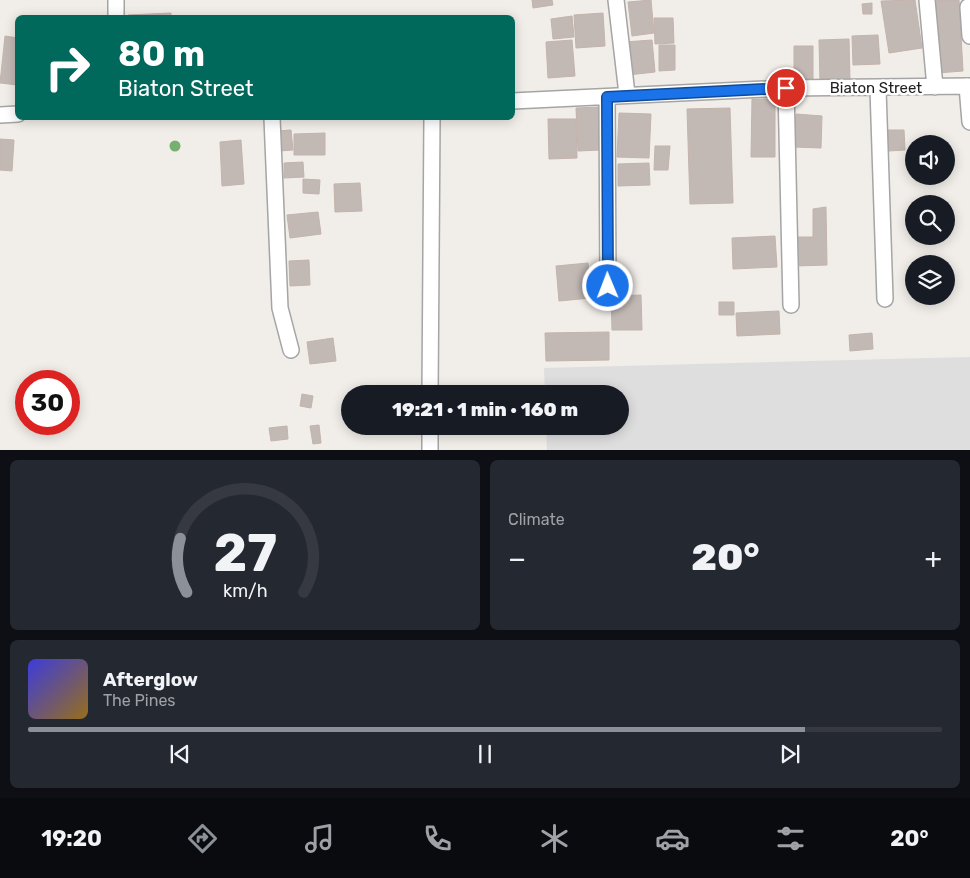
<!DOCTYPE html>
<meta charset="utf-8">
<style>
:root{--surface:#171b24;--page:#242831;--text:#f1f3f6;--muted:#9ea1a6;--line:#363941;--accent:#8c9099}
body{margin:0;font-family:Rubik,sans-serif;background:var(--page);color:var(--text);height:100vh;display:flex;flex-direction:column;font-size:19px;white-space:nowrap}
*{box-sizing:border-box;margin:0}
p{font-size:16px;color:var(--muted)}
.icon{flex:none;width:28px;height:28px;fill:none;stroke:currentColor;stroke-width:2;stroke-linecap:round;stroke-linejoin:round}
.map{position:relative;height:450px;overflow:hidden}
.side{display:flex;flex-direction:column;gap:10px;padding:10px;background:#0d0f14;flex:1}
.side>*{flex:none}
.hud{position:absolute;left:15px;top:15px;width:500px;height:105px;border-radius:8px;box-shadow:0 2px 12px #0003;background:#00695c;color:#fff;overflow:hidden}
.buttons{position:absolute;left:905px;top:135px;display:grid;gap:10px}
.buttons a{display:grid;place-items:center;width:50px;height:50px;border-radius:50%;background:var(--surface);box-shadow:0 2px 12px #0003;font-size:25px}
.speed{position:absolute;left:15px;top:370px;display:flex;gap:10px;font-size:25px;font-weight:700;text-align:center}
.speed>*{display:grid;place-content:center;width:65px;height:65px;border-radius:50%;background:var(--surface);box-shadow:0 2px 12px #0003;line-height:1}
.speed .limit{border:8px solid #d22;background:#fff;color:#111}
.pin{position:absolute;display:grid;place-items:center;width:42px;height:42px;color:#fff;margin:-21px;border:2px solid #fff;border-radius:50%;box-shadow:0 1px 5px #0007}
.me{position:absolute;width:55px;margin:-28px;rotate:359deg;stroke-linejoin:round;filter:drop-shadow(0 0 4px #0008)}
.turn{display:flex;align-items:center;gap:18px;height:105px;padding:0 20px;font-size:22px}
.turn .icon{width:65px;height:65px;stroke-width:2.5}
.turn b{display:block;font-size:35px;line-height:42px}
.big{font-size:38px;font-weight:800;line-height:1.1}
.side .widget{flex:1;display:flex;flex-direction:column;justify-content:center;gap:8px;min-width:0;padding:0 18px;border-radius:8px;background:var(--page)}
.side .dial{align-items:center;gap:0}
.dial svg{height:130px;overflow:visible;fill:none;stroke:var(--line);stroke-width:7;stroke-linecap:round;text-anchor:middle}
.dial text{fill:var(--text);stroke:none}
.song{display:flex;align-items:center;gap:15px}
.cover{width:60px;height:60px;border-radius:8px;background:linear-gradient(135deg,hsl(240 70% 55%),hsl(40 70% 35%))}
.played{height:5px;border-radius:2px;background:linear-gradient(90deg,var(--accent) 85%,var(--line) 85%)}
.keys{display:flex;justify-content:space-around;direction:ltr}
.heat{display:flex;justify-content:space-between;align-items:center;font-size:28px;direction:ltr}
.side .tiles{flex:1;display:grid;gap:10px;grid-template-columns:1fr 1fr}
.widget:last-child{grid-column:span 2}
.trip{position:absolute;left:341px;top:385px;width:288px;height:50px;border-radius:25px;background:var(--surface);box-shadow:0 2px 12px #0003;font-weight:800;line-height:50px;text-align:center}
.menu{display:flex;height:80px;justify-content:space-around;align-items:center;background:#090b0e;color:var(--muted)}
.menu .icon{width:35px;height:35px}
.menu .on{color:var(--accent)}
.menu b{font-size:22px;color:var(--text)}
.map>svg:first-child{display:block}
.residential{fill:#dfdede}
.building{fill:#c2b9b5;stroke:#c3b3ab}
.lines{fill:none;stroke-linecap:round;stroke-linejoin:round}
.minor-casing{stroke:#a5a5a5;stroke-width:18}
.minor{stroke:#fff;stroke-width:15}
.tree{fill:#75b071}
.route-casing{stroke:#114b97;stroke-width:12}
.route{stroke:#1a73e8;stroke-width:9}
.labels{text-anchor:middle;dominant-baseline:central;stroke-width:5;stroke-linejoin:round;paint-order:stroke}
.street-label{font-size:15px;fill:#212121;stroke:#fff}
</style>
<div class="map">
<svg width="970" height="451" viewBox="0 0 970 451">
<rect width="100%" height="100%" fill="#f1ede8"/>
<path class="residential" d="M970 357V450H547L546 426H620V394H545L544 368Z"/>
<path class="building" d="M532 0H552L553 5 533 8Z
M651 0 654 33 632 36 628 2Z
M915 0 922 48 889 53 881 1Z
M932 0H959L963 71 937 73Z
M872 3V14H863L862 4Z
M171 13V18H128V15Z
M603 13 605 46 576 48 574 15Z
M572 16 574 37 553 39 551 19Z
M654 18H673L674 43 655 44Z
M878 35 880 64 853 65 852 36Z
M5 36 18 38V85L0 83Z
M849 39 850 81 820 82 819 40Z
M572 40 575 76 548 78 546 42Z
M652 40 655 72 628 75 625 42Z
M659 45H675V70L659 71Z
M794 46H813V79H794Z
M752 99H775V157H751Z
M600 107 601 150 578 151 576 108Z
M730 108 733 203 690 204 687 109Z
M619 113 651 114 649 158 617 157Z
M796 114 822 116 821 148 794 147Z
M548 119H576L577 158 549 159Z
M291 130 293 150 279 151 278 131Z
M888 130H904L905 150 889 151Z
M325 133V155H294V134Z
M0 139 14 140 12 171 0 170Z
M241 140 244 184 222 186 220 142Z
M655 146H670L668 170H654Z
M303 162 304 177 284 178V163Z
M649 163 650 185 618 186V164Z
M303 179 320 180 319 194 303 193Z
M360 183 362 211 335 212 334 184Z
M826 207 827 265 795 266 796 237H813V209Z
M318 212 321 234 290 238 287 215Z
M775 236 777 267 733 269 732 238Z
M309 260 310 285 290 286 289 261Z
M588 263 591 298 559 301 556 266Z
M641 295 642 330H612L611 296Z
M719 302H734V315H719Z
M779 311 780 334 737 336 736 313Z
M609 332V360L546 361 545 333Z
M872 333 873 349 850 351 849 335Z
M333 338 336 361 310 364 307 342Z
M302 394 313 396 311 408 300 406Z
M319 425 321 443 313 444 310 426Z
M287 426 288 439 271 441 269 428Z"/>
<g class="lines">
<g class="minor-casing">
<path id="minor" d="M116 0V18
M616 0 627 94
M927 0 935 87
M968 7 970 36
M967 86 970 122
M786 88 791 305
M878 89 885 299
M607 97 608 286
M512 101 786 88 970 86
M0 115 18 114
M272 118 280 308 291 350
M430 394 432 118
M430 451V426"/>
</g>
<use href="#minor" class="minor"/>
</g>
<circle class="tree" cx="175" cy="146" r="5.5"/>
<g class="lines">
<g class="route-casing">
<path id="route" d="M608 286 607 97 786 88"/>
</g>
<use href="#route" class="route"/>
</g>
<g class="labels">
<g class="street-label">
<text x="876" y="88">Biaton Street</text>
</g>
</g>
</svg>
<div class="buttons">
<a><svg class="icon" aria-label="sound" viewBox="0 0 24 24"><path d="M4 9h4l5-4v14l-5-4H4zM17 9q2 3 0 6"/></svg></a>
<a><svg class="icon" aria-label="search" viewBox="0 0 24 24"><circle cx="10" cy="10" r="6"/><path d="M15 15l6 6"/></svg></a>
<a><svg class="icon" aria-label="layers" viewBox="0 0 24 24"><path d="M12 4l9 5-9 5-9-5zM3 14l9 5 9-5"/></svg></a>
</div>
<div class="speed"><div class="limit">30</div></div>
<div class="pin" style="left:786px;top:88px;background:#d93025"><svg class="icon" aria-label="arrive" viewBox="0 0 24 24"><path d="M6 21V4h12l-3 4 3 4H6"/></svg></div>
<svg class="me" style="left:608px;top:286px" viewBox="-20 -20 40 40"><circle r="17" fill="#1a73e8" stroke="#fff" stroke-width="3"/><path d="M0-11L8 9 0 5-8 9z" fill="#fff"/></svg>
<div class="trip">19:21 · 1 min · 160 m</div>
<div class="hud">
<div class="turn"><svg class="icon" aria-label="right" viewBox="0 0 24 24"><path d="M7 20v-9h11M14 6l5 5-5 5"/></svg><div><b>80 m</b>Biaton Street</div></div>
</div>
</div>
<section class="side">
<div class="tiles">
<div class="widget dial"><svg viewBox="0 0 100 80">
<path d="M14 69A42 42 0 1 1 86 69"/>
<path d="M14 69A42 42 0 0 1 10 36" stroke="#8c9099"/>
<text x="50" y="56" font-size="32" font-weight="700">27</text>
<text x="50" y="72" font-size="11">km/h</text>
</svg></div>
<div class="widget"><p>Climate</p>
<div class="heat"><a>−</a><b class="big">20°</b><a>+</a></div>
</div>
<div class="widget">
<div class="song"><i class="cover"></i><div><b>Afterglow</b><p>The Pines</p></div></div>
<div class="played"></div>
<div class="keys"><svg class="icon" aria-label="previous" viewBox="0 0 24 24"><path d="M18 5L8 12l10 7zM5 5v14"/></svg><svg class="icon" aria-label="pause" viewBox="0 0 24 24"><path d="M8 5v14M16 5v14"/></svg><svg class="icon" aria-label="next" viewBox="0 0 24 24"><path d="M6 5l10 7-10 7zM19 5v14"/></svg></div>
</div>
</div>
</section>
<nav class="menu">
<b>19:20</b>
<svg class="icon on" aria-label="directions" viewBox="0 0 24 24"><path d="M12 3l9 9-9 9-9-9zM9 14v-3h6M13 9l2 2-2 2"/></svg>
<svg class="icon" aria-label="music" viewBox="0 0 24 24"><path d="M9 18V5l10-2v13"/><circle cx="6" cy="18" r="3"/><circle cx="16" cy="16" r="3"/></svg>
<svg class="icon" aria-label="phone" viewBox="0 0 24 24"><path d="M5 4h4l2 5-3 2q2 4 5 5l2-3 5 2v4C11 20 4 13 5 4z"/></svg>
<svg class="icon" aria-label="climate" viewBox="0 0 24 24"><path d="M12 3v18M4 7l16 10M4 17L20 7"/></svg>
<svg class="icon" aria-label="car" viewBox="0 0 24 24"><path d="M5 17H2v-5l4-1 3-4h7l3 4 3 1v5h-3M9 17h6M6 11h13"/><circle cx="7" cy="17" r="2"/><circle cx="17" cy="17" r="2"/></svg>
<svg class="icon" aria-label="filters" viewBox="0 0 24 24"><path d="M4 7h16M4 17h16"/><circle cx="9" cy="7" r="2"/><circle cx="15" cy="17" r="2"/></svg>
<b>20°</b>
</nav>
